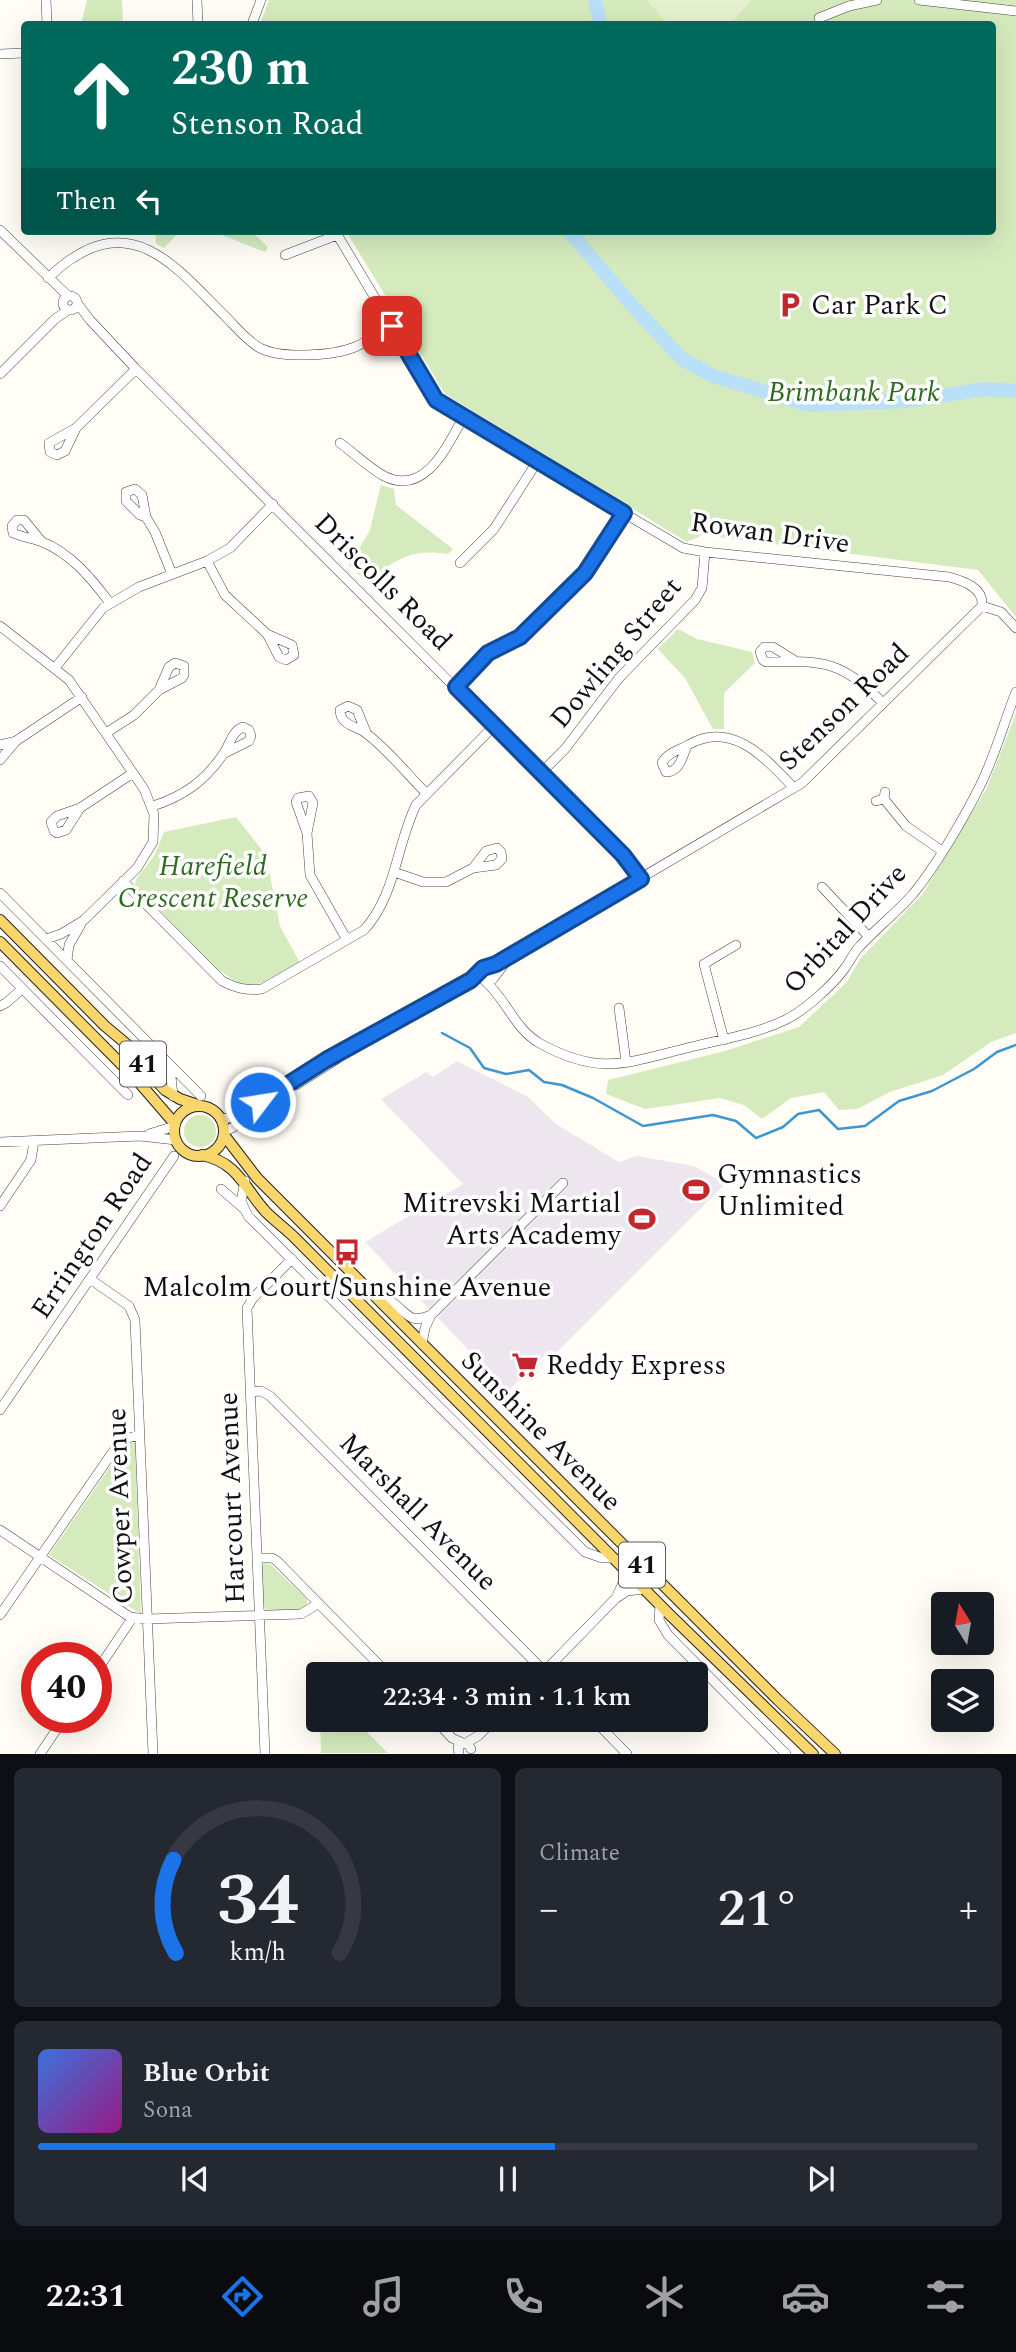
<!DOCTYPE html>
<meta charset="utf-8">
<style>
:root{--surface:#171b24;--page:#242831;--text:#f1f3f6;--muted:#9ea1a6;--line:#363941;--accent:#1a73e8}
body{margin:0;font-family:Spectral,serif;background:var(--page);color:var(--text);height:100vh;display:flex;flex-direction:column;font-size:26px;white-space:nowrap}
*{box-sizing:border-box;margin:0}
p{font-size:23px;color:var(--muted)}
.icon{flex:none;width:38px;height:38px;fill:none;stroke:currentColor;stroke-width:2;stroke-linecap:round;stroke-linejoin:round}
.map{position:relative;height:1754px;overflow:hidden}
.side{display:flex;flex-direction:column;gap:14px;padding:14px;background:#0d0f14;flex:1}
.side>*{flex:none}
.guide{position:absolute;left:21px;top:21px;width:975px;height:214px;border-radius:7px;box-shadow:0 7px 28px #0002;background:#00695c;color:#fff;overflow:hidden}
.needle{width:46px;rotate:349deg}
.buttons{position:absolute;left:931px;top:1592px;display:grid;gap:14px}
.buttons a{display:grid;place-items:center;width:63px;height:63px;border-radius:7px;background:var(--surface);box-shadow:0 7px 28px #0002;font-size:35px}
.speed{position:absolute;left:21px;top:1642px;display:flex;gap:14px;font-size:35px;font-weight:700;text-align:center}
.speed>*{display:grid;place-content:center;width:91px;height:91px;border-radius:50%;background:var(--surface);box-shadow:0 7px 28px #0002;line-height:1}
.speed .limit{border:10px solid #d22;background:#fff;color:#111}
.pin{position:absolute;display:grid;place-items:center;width:60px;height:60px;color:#fff;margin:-30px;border-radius:14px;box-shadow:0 4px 10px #0006}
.me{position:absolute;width:77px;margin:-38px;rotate:59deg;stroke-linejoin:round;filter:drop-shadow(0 0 5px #0008)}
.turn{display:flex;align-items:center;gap:24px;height:147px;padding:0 35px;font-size:32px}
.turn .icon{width:91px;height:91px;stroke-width:2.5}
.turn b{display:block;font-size:49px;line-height:60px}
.then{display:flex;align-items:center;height:66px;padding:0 35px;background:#0003;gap:14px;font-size:26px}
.big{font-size:52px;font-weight:600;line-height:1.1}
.side .card{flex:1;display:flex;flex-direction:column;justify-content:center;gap:10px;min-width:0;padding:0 24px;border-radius:10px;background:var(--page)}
.side .dial{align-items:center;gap:0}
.dial svg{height:182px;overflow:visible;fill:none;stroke:var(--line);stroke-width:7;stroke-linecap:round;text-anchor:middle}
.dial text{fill:var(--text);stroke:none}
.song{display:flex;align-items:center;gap:21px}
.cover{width:84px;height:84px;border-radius:10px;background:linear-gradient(135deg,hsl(220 70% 55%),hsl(310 70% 35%))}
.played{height:7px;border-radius:4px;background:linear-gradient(90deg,var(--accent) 55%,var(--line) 55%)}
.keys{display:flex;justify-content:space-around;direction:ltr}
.heat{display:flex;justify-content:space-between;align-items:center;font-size:38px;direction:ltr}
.side .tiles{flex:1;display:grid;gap:14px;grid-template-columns:1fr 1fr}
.card:last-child{grid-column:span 2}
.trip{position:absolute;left:306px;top:1662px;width:402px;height:70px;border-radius:7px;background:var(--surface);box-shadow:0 7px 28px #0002;font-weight:600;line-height:70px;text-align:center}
.dock{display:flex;height:112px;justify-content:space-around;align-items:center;background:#090b0e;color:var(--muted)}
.dock .icon{width:49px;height:49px}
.dock .current{color:var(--accent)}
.dock b{font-size:32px;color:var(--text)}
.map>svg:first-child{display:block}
.industrial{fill:#eee6ef}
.green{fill:#d5ebbd}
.pitch{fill:#e6f2cf}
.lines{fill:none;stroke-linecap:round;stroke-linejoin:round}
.stream{stroke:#3f96cf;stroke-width:2.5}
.river{stroke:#b9e0f7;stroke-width:14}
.minor-casing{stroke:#444;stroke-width:10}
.major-casing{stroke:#222;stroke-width:12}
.minor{stroke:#fff;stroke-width:9}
.major{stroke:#f9d66b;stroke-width:10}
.route-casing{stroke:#114b97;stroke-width:18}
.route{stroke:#1a73e8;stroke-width:12}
.labels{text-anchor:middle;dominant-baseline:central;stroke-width:7;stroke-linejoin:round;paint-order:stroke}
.shield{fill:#fff;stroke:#585858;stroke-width:2}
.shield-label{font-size:26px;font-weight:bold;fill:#111}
.poi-label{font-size:28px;fill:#111;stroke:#fff;text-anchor:start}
.park-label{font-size:28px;font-style:italic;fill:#2f6b1f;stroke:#fff}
.street-label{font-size:28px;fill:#111;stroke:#fff}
</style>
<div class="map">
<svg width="1016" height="1754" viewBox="0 0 1016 1754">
<rect width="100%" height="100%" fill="#fffdf5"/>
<path class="industrial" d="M457 1061 528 1097 556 1124 619 1162 637 1156 694 1166 725 1184 555 1354 550 1350 508 1391 365 1242 463 1184 381 1099 426 1072 433 1077Z"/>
<path class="green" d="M87 0H122L123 24H81Z
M269 0H1016V617L978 570 703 535 687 542 445 394 346 231H992V24H260Z
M155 231H180L164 248 156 244Z
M212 231H251L268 247 265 252Z
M381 485 394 489 396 505 453 549 448 554C409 548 396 560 366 582L349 565 370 530Z
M678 629 697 639 752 652 755 663 724 693V729H713L685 678 658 649Z
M1016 713V1033L991 1042 943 1075 890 1092 857 1109 839 1110 824 1092 791 1098 762 1119 744 1105 720 1098 645 1109 606 1094 608 1080 725 1051 799 1027 847 982 860 959 922 895 987 788Z
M236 817 266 855 280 926 300 963 263 983 249 985 238 983 217 969 135 885 136 879 154 856 164 832Z
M184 1131a16 16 0 1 1 32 0a16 16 0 1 1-32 0Z
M127 1442 135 1443 141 1614 49 1555Z
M264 1563 270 1564 307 1599V1607L302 1609 268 1611 262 1604 261 1567Z
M320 1720H355L388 1753H321Z"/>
<path class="pitch" d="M647 0H751L731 24H667Z"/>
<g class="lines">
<path class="stream" d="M442 1033 470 1048 484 1068 506 1074 529 1070 544 1082 562 1085 593 1098 643 1126 713 1115 736 1121 756 1138 783 1127 798 1114 819 1110 838 1129 865 1126 899 1101 932 1091 974 1069 997 1052 1016 1045"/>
<path class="river" d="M595 0 600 24
M569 231 631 304 682 359 713 376 809 405 907 401 984 389 1016 391"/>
<g class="minor-casing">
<path id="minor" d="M46 0 47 24
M197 0 198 24
M919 0 1016 11
M819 18 849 6 877 0
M252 24 261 0
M0 54 24 53
M0 230 68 296
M335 231 436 400 463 418 683 548 705 552 949 577C964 581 984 588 982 606
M285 255 337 235
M48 278C56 271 64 263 73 258 138 214 182 274 225 316 236 327 246 340 260 348 281 359 333 356 355 347 367 342 380 333 392 326
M63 303a7 7 0 1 1 14 0a7 7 0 1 1-14 0Z
M77 303 90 320 136 369 623 855 641 879
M0 374 55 319 68 310
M76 428 65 451 57 455 50 452 49 443 76 428 136 369
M340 443C354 453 369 468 384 476 425 497 447 446 463 418
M146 517 140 515 126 501V492L135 489 142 495 146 517 155 532 172 574
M42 542 24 520H17L12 526 13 533C22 537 31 538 40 541 71 553 91 578 110 603
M207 561 225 595 267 634 292 645 294 655 286 660 279 657 267 634
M460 563 494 529 537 462
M982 606 1001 612 1016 628
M0 626 69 680 144 789 154 814 153 842 137 868 84 920 61 934 46 939
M794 660 773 647H764L760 652 763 660 766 662C824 660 841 661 883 703
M55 668 103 608 139 587 207 561 230 548 273 504
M456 687 489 653 520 637 585 573 624 513
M366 732 357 710 348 706 340 710C341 727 357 725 367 734 389 751 407 774 426 793
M106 733 134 715 159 690 182 678 184 675V666L175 663 169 667 159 690
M0 745 16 741 82 697
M687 746C682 757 680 772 666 772L662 763C667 753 679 750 688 745 732 719 766 759 794 788
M0 760 16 741
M541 773 565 749 619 678 695 600 702 588 705 552
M884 799 906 826 942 851
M876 801 884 799 885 792
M153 806C184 796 205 781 224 753 230 744 232 731 243 727L249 730 251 736 249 741 223 754
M80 808 66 830 57 833 54 831 51 822 57 816 80 808 133 773
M307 833 313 803 309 796 298 798 296 802 307 833 310 875 347 940
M394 872 423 882H446L473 868 496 865 502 859 501 852 497 848 486 851 473 868
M123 881 222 981C236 988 246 991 262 989L364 930C396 895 396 846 416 805L494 726
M822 887 869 937
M0 893 201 1096
M67 960 69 945 81 924
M0 966 128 1095
M485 967H492L495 975
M490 967 802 783 982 606
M484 980 493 979 508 959
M485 981C507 1000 514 1029 541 1044 598 1075 624 1064 683 1049 718 1040 754 1035 785 1020 804 1011 833 985 845 968 850 961 854 952 860 946 877 928 897 912 913 894 936 866 964 818 980 786 995 756 1004 722 1016 692
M0 1006 6 1003 22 989
M619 1008 626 1062
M724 1040 704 964 736 945
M170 1067 173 1096
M296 1085 337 1059
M221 1119 230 1118 241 1113 326 1060 471 980 480 972
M224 1131 232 1128 251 1113
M149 1134 175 1126
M0 1142 140 1136 176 1140
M245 1181 241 1201 248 1216 585 1552 602 1558H613
M221 1189 243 1208
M0 1206 31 1160 34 1141
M90 1279 129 1306 135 1320 153 1754
M375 1294C382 1297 390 1300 396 1305 410 1317 411 1323 431 1315
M422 1344 425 1328 431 1315 563 1183
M250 1392 261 1391 270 1396 548 1675
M0 1410 174 1156
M0 1530 130 1617 147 1619 301 1614 318 1604
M257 1558H272L277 1561 389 1675
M618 1597 627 1591 645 1589
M660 1605 659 1620 668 1635 786 1754
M0 1615 121 1440 139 1435
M96 1672 133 1617
M542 1674 616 1598 628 1572
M435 1720 452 1738 463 1743
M594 1720 627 1754
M466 1743 478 1736 494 1720
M40 1754 65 1717
M265 1754 247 1308 253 1298 292 1259
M459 1754 458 1747 463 1743 468 1744 471 1749"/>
</g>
<g class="major-casing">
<path id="major" d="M0 920 105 1026 130 1047 149 1073 165 1090 180 1099 201 1106
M0 942 137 1080 175 1124
M174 1131a25 25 0 1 1 50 0a25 25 0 1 1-50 0Z
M224 1135 257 1178 778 1700 835 1754
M202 1155C239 1163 244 1188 266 1212 275 1221 286 1229 295 1238L670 1615 813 1754"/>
</g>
<use href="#minor" class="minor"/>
<use href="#major" class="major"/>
</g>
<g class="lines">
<g class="route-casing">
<path id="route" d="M260 1102 326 1060 471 980 483 968 496 964 641 879 623 855 456 687 488 653 520 637 585 573 624 513 436 400 392 326"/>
</g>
<use href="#route" class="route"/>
</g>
<defs>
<g id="parking-bare" transform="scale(2.1)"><path d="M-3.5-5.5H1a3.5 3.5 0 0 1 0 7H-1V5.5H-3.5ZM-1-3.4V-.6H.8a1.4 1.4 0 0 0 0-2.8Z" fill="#c4262e" stroke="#fff" stroke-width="2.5" paint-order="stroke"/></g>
<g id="stadium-bare" transform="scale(2.1)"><path d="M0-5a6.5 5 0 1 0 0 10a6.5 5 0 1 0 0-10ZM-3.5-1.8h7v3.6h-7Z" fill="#c4262e" stroke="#fff" stroke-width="2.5" paint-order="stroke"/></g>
<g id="bus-bare" transform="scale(2.1)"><path d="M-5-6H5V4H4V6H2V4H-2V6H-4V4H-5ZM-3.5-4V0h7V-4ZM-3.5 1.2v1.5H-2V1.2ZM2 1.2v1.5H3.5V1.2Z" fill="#c4262e" stroke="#fff" stroke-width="2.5" paint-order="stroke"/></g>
<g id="supermarket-bare" transform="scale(2.1)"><path d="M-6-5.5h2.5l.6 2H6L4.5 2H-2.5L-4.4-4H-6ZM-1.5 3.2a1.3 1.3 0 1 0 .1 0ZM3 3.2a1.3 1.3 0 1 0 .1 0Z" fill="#c4262e" stroke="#fff" stroke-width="2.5" paint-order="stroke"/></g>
</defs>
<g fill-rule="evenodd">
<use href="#parking-bare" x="790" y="305"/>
<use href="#stadium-bare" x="696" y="1190"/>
<use href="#stadium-bare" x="642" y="1219"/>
<use href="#bus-bare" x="347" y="1252"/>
<use href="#supermarket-bare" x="525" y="1365"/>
</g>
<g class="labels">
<g class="shield">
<rect x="120" y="1041.5" width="46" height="45" rx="5"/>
<rect x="619" y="1542.5" width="46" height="45" rx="5"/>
</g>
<g class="shield-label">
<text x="143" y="1064">41</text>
<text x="642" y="1565">41</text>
</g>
<g class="poi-label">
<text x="811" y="305">Car Park C</text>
<text x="717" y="1174">Gymnastics<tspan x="717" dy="32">Unlimited</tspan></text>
<text x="621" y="1203" text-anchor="end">Mitrevski Martial<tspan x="621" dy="32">Arts Academy</tspan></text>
<text x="347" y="1287" text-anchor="middle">Malcolm Court/Sunshine Avenue</text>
<text x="546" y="1365">Reddy Express</text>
</g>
<g class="park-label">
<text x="854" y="392">Brimbank Park</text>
<text x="213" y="866">Harefield<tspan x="213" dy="32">Crescent Reserve</tspan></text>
</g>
<g class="street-label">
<text transform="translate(770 533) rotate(8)">Rowan Drive</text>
<text transform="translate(383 582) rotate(45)">Driscolls Road</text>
<text transform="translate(616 653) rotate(-50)">Dowling Street</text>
<text transform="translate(844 707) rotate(-44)">Stenson Road</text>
<text transform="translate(845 929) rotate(-47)">Orbital Drive</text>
<text transform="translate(92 1236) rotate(-56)">Errington Road</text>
<text transform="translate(541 1431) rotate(45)">Sunshine Avenue</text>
<text transform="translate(232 1498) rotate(-92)">Harcourt Avenue</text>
<text transform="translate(120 1506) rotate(-92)">Cowper Avenue</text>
<text transform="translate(418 1512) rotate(45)">Marshall Avenue</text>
</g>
</g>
</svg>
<div class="buttons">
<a><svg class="needle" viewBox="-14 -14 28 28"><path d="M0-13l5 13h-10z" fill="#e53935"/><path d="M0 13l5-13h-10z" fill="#9ea1a6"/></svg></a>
<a><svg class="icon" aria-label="layers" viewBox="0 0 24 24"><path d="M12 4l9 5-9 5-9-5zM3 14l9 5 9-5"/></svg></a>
</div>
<div class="speed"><div class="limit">40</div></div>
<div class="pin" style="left:392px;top:326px;background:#d93025"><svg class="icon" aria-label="arrive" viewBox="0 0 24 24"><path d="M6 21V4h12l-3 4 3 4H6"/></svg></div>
<svg class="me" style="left:260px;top:1102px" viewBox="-20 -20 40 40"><circle r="17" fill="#1a73e8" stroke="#fff" stroke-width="3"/><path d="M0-11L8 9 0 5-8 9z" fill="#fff"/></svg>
<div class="trip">22:34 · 3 min · 1.1 km</div>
<div class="guide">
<div class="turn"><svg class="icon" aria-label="ahead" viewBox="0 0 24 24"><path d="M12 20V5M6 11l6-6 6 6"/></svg><div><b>230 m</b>Stenson Road</div></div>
<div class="then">Then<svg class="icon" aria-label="left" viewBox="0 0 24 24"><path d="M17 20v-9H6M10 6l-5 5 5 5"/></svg></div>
</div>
</div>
<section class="side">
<div class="tiles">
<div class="card dial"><svg viewBox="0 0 100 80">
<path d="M14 69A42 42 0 1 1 86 69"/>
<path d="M14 69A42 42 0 0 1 13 28" stroke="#1a73e8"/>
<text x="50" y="56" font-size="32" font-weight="700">34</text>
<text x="50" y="72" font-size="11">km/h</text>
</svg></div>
<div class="card"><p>Climate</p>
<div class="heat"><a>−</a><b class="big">21°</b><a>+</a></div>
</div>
<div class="card">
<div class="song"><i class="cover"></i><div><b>Blue Orbit</b><p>Sona</p></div></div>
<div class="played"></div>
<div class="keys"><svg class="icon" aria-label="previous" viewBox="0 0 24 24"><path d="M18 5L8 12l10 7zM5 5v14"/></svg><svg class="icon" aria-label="pause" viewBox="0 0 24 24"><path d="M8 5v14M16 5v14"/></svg><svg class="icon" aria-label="next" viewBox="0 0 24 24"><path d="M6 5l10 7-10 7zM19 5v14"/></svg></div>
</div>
</div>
</section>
<nav class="dock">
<b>22:31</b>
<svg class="icon current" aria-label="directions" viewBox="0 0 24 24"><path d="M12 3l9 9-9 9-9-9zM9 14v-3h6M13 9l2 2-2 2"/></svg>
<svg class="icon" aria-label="music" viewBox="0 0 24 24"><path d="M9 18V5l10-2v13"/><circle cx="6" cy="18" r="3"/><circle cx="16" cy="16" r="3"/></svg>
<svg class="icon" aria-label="phone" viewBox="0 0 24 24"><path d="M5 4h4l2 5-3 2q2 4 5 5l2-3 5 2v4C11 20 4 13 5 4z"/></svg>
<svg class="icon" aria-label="climate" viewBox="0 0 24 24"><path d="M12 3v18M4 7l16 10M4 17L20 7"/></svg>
<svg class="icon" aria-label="car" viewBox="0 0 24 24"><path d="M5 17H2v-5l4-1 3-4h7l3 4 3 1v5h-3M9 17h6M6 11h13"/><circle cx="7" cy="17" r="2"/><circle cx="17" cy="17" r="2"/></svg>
<svg class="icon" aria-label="filters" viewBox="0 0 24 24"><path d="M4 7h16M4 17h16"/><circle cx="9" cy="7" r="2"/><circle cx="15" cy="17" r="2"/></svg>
</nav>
